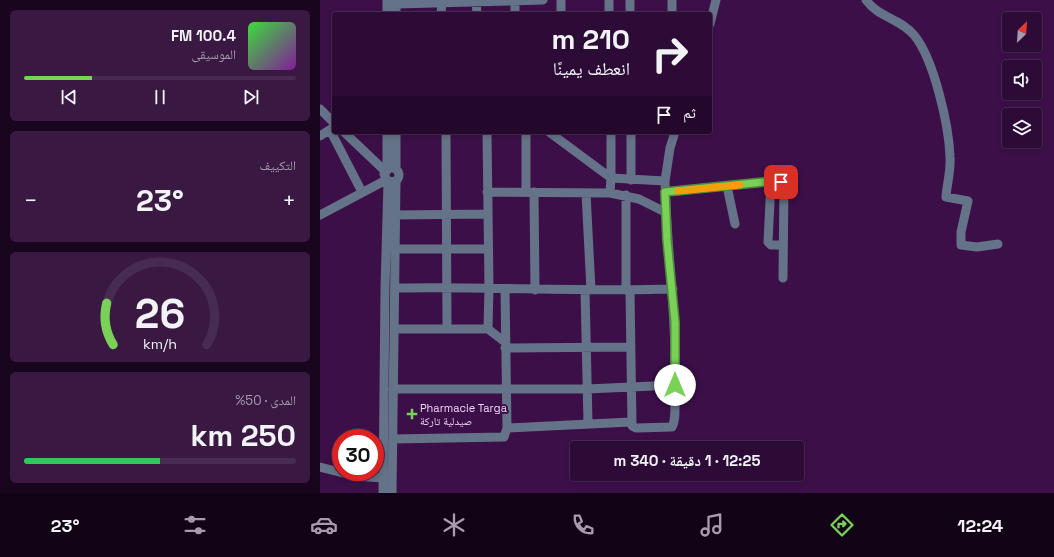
<!DOCTYPE html>
<html lang="ar">
<meta charset="utf-8">
<style>
:root{--surface:#2d0b37;--page:#391942;--text:#f1f3f6;--muted:#a79bad;--line:#482b52;--accent:#7ad157}
body{margin:0;font-family:"Space Grotesk","Noto Naskh Arabic",sans-serif;background:var(--page);color:var(--text);direction:rtl;height:100vh;display:flex;flex-direction:column;font-size:15px;white-space:nowrap}
*{box-sizing:border-box;margin:0}
p{font-size:13px;color:var(--muted)}
.icon{flex:none;width:22px;height:22px;fill:none;stroke:currentColor;stroke-width:2;stroke-linecap:round;stroke-linejoin:round}
.map{position:relative;flex:1;overflow:hidden;direction:ltr}
.sheet{display:flex;flex-direction:column;gap:10px;padding:10px;background:#19061e;width:320px}
.sheet>*{flex:none}
.hud{position:absolute;left:12px;top:12px;width:380px;height:122px;border-radius:4px;box-shadow:0 2px 6px #0003,0 0 0 1px var(--line);direction:rtl;background:#2d0b37;color:var(--text);overflow:hidden}
.needle{width:26px;rotate:25deg}
.controls{position:absolute;left:682px;top:12px;display:grid;gap:8px}
.controls a{display:grid;place-items:center;width:40px;height:40px;border-radius:4px;background:var(--surface);box-shadow:0 2px 6px #0003,0 0 0 1px var(--line);font-size:20px}
.speed{position:absolute;left:12px;top:429px;display:flex;gap:8px;font-size:20px;font-weight:700;text-align:center}
.speed>*{display:grid;place-content:center;width:52px;height:52px;border-radius:50%;background:var(--surface);box-shadow:0 2px 6px #0003,0 0 0 1px var(--line);line-height:1}
.speed .limit{border:6px solid #d22;background:#fff;color:#111}
.pin{position:absolute;display:grid;place-items:center;width:34px;height:34px;color:#fff;margin:-17px;border-radius:8px;box-shadow:0 2px 6px #0006}
.me{position:absolute;width:44px;margin:-22px;rotate:0deg;stroke-linejoin:round;filter:drop-shadow(0 0 3px #0008)}
.turn{display:flex;align-items:center;gap:14px;height:84px;padding:0 16px;font-size:18px}
.turn .icon{width:52px;height:52px;stroke-width:2.5}
.turn b{display:block;font-size:28px;line-height:34px}
.then{display:flex;align-items:center;height:38px;padding:0 16px;background:#0003;gap:8px;font-size:15px}
.big{font-size:30px;font-weight:700;line-height:1.1}
.sheet .widget{flex:1;display:flex;flex-direction:column;justify-content:center;gap:6px;min-width:0;padding:0 14px;border-radius:6px;background:var(--page)}
.sheet .dial{align-items:center;gap:0}
.dial svg{height:104px;overflow:visible;fill:none;stroke:var(--line);stroke-width:7;stroke-linecap:round;text-anchor:middle}
.dial text{fill:var(--text);stroke:none}
.song{display:flex;align-items:center;gap:12px}
.cover{width:48px;height:48px;border-radius:6px;background:linear-gradient(135deg,hsl(120 70% 55%),hsl(290 70% 35%))}
.played{height:4px;border-radius:2px;background:linear-gradient(90deg,var(--accent) 25%,var(--line) 25%)}
.keys{display:flex;justify-content:space-around;direction:ltr}
.heat{display:flex;justify-content:space-between;align-items:center;font-size:22px;direction:ltr}
.charge{height:6px;border-radius:3px;background:linear-gradient(90deg,#34c759 50%,var(--line) 0)}
.trip{position:absolute;left:250px;top:441px;width:234px;height:40px;border-radius:4px;background:var(--surface);box-shadow:0 2px 6px #0003,0 0 0 1px var(--line);font-weight:700;line-height:40px;text-align:center;direction:rtl}
.menu{display:flex;height:64px;justify-content:space-around;align-items:center;background:#120416;color:var(--muted)}
.menu .icon{width:28px;height:28px}
.menu .on{color:var(--accent)}
.menu b{font-size:18px;color:var(--text)}
main{display:flex;flex:1;min-height:0}
.map>svg:first-child{display:block}
.lines{fill:none;stroke-linecap:round;stroke-linejoin:round}
.minor{stroke:#657388;stroke-width:9}
.route-casing{stroke:#4f8839;stroke-width:10}
.route{stroke:#7ad157;stroke-width:7}
.slow{stroke:#f59e0b;stroke-width:7}
.poi-dot{fill:#7ad157;stroke:#3c0f49;stroke-width:1.5}
.labels{text-anchor:middle;dominant-baseline:central;stroke-width:4;stroke-linejoin:round;paint-order:stroke}
.poi-label{font-size:11px;fill:#eed4f6;stroke:#3c0f49;text-anchor:start}
</style>
<main>
<div class="map">
<svg width="734" height="493" viewBox="0 0 734 493">
<rect width="100%" height="100%" fill="#3c0f49"/>
<g class="lines">
<path class="minor" d="M67 0V14
M76 0V14
M156 0 157 14
M289 0V14
M310 0V14
M352 0V14
M546 0C558 17 581 19 594 35 614 59 629 126 630 157 631 171 627 183 626 197L648 201 641 232V245L657 247 678 244
M76 4 223 0
M121 14 122 2
M195 14V1
M241 14V0
M390 24 396 0
M0 109 14 123
M10 130 42 192
M24 132 65 171
M76 132V169
M126 132 127 328
M167 132 169 287 168 329
M206 132V192
M229 132 291 178 290 193
M291 132V178L345 181 350 148 355 132
M0 136 14 127
M67 168V132
M311 180V132
M451 182 448 242 451 245H463
M407 186 415 224
M167 192 290 193 319 199 345 212
M214 192 215 290
M345 192 444 182 464 183 463 278
M266 193 271 290
M306 195V290
M0 215 66 180
M75 215 167 214
M75 249H168
M75 288C167 286 260 292 353 289
M265 290 268 423
M310 291 312 426 316 428 352 427C357 418 354 402 355 391 357 321 347 252 345 181
M74 329H168L185 342
M185 348 310 347
M73 389H267L355 385
M187 428 311 422
M73 439 184 437 187 428 185 289
M0 467 35 476 63 478
M63 493 65 288 68 182 64 174 70 167 76 169C80 173 80 177 76 181L68 182
M72 493 76 181"/>
</g>
<g class="lines">
<g class="route-casing">
<path id="route" d="M355 385V322L347 240 345 192 444 182H461"/>
</g>
<use href="#route" class="route"/>
<path class="slow" d="M358 191 420 185"/>
</g>
<path class="poi-dot" d="M90 408h4v4h4v4h-4v4h-4v-4h-4v-4h4z"/>
<g class="labels">
<g class="poi-label">
<text x="100" y="408">Pharmacie Targa<tspan x="100" dy="13">صيدلية تاركة</tspan></text>
</g>
</g>
</svg>
<div class="controls">
<a><svg class="needle" viewBox="-14 -14 28 28"><path d="M0-13l5 13h-10z" fill="#e53935"/><path d="M0 13l5-13h-10z" fill="#a79bad"/></svg></a>
<a><svg class="icon" aria-label="sound" viewBox="0 0 24 24"><path d="M4 9h4l5-4v14l-5-4H4zM17 9q2 3 0 6"/></svg></a>
<a><svg class="icon" aria-label="layers" viewBox="0 0 24 24"><path d="M12 4l9 5-9 5-9-5zM3 14l9 5 9-5"/></svg></a>
</div>
<div class="speed"><div class="limit">30</div></div>
<div class="pin" style="left:461px;top:182px;background:#d93025"><svg class="icon" aria-label="arrive" viewBox="0 0 24 24"><path d="M6 21V4h12l-3 4 3 4H6"/></svg></div>
<svg class="me" style="left:355px;top:385px" viewBox="-20 -20 40 40"><circle r="19" fill="#fff"/><path d="M0-13L10 11 0 6-10 11z" fill="#7ad157"/></svg>
<div class="trip">12:25 · 1 دقيقة · 340 m</div>
<div class="hud">
<div class="turn"><svg class="icon" aria-label="right" viewBox="0 0 24 24"><path d="M7 20v-9h11M14 6l5 5-5 5"/></svg><div><b>210 m</b>انعطف يمينًا</div></div>
<div class="then">ثم<svg class="icon" aria-label="arrive" viewBox="0 0 24 24"><path d="M6 21V4h12l-3 4 3 4H6"/></svg></div>
</div>
</div>
<section class="sheet">
<div class="widget">
<div class="song"><i class="cover"></i><div><b>100.4 FM</b><p>الموسيقى</p></div></div>
<div class="played"></div>
<div class="keys"><svg class="icon" aria-label="previous" viewBox="0 0 24 24"><path d="M18 5L8 12l10 7zM5 5v14"/></svg><svg class="icon" aria-label="pause" viewBox="0 0 24 24"><path d="M8 5v14M16 5v14"/></svg><svg class="icon" aria-label="next" viewBox="0 0 24 24"><path d="M6 5l10 7-10 7zM19 5v14"/></svg></div>
</div>
<div class="widget"><p>التكييف</p>
<div class="heat"><a>−</a><b class="big">23°</b><a>+</a></div>
</div>
<div class="widget dial"><svg viewBox="0 0 100 80">
<path d="M14 69A42 42 0 1 1 86 69"/>
<path d="M14 69A42 42 0 0 1 9 37" stroke="#7ad157"/>
<text x="50" y="56" font-size="32" font-weight="700">26</text>
<text x="50" y="72" font-size="11">km/h</text>
</svg></div>
<div class="widget"><p>المدى · 50%</p><b class="big">250 km</b><div class="charge"></div></div>
</section>
</main>
<nav class="menu">
<b>12:24</b>
<svg class="icon on" aria-label="directions" viewBox="0 0 24 24"><path d="M12 3l9 9-9 9-9-9zM9 14v-3h6M13 9l2 2-2 2"/></svg>
<svg class="icon" aria-label="music" viewBox="0 0 24 24"><path d="M9 18V5l10-2v13"/><circle cx="6" cy="18" r="3"/><circle cx="16" cy="16" r="3"/></svg>
<svg class="icon" aria-label="phone" viewBox="0 0 24 24"><path d="M5 4h4l2 5-3 2q2 4 5 5l2-3 5 2v4C11 20 4 13 5 4z"/></svg>
<svg class="icon" aria-label="climate" viewBox="0 0 24 24"><path d="M12 3v18M4 7l16 10M4 17L20 7"/></svg>
<svg class="icon" aria-label="car" viewBox="0 0 24 24"><path d="M5 17H2v-5l4-1 3-4h7l3 4 3 1v5h-3M9 17h6M6 11h13"/><circle cx="7" cy="17" r="2"/><circle cx="17" cy="17" r="2"/></svg>
<svg class="icon" aria-label="filters" viewBox="0 0 24 24"><path d="M4 7h16M4 17h16"/><circle cx="9" cy="7" r="2"/><circle cx="15" cy="17" r="2"/></svg>
<b>23°</b>
</nav>
